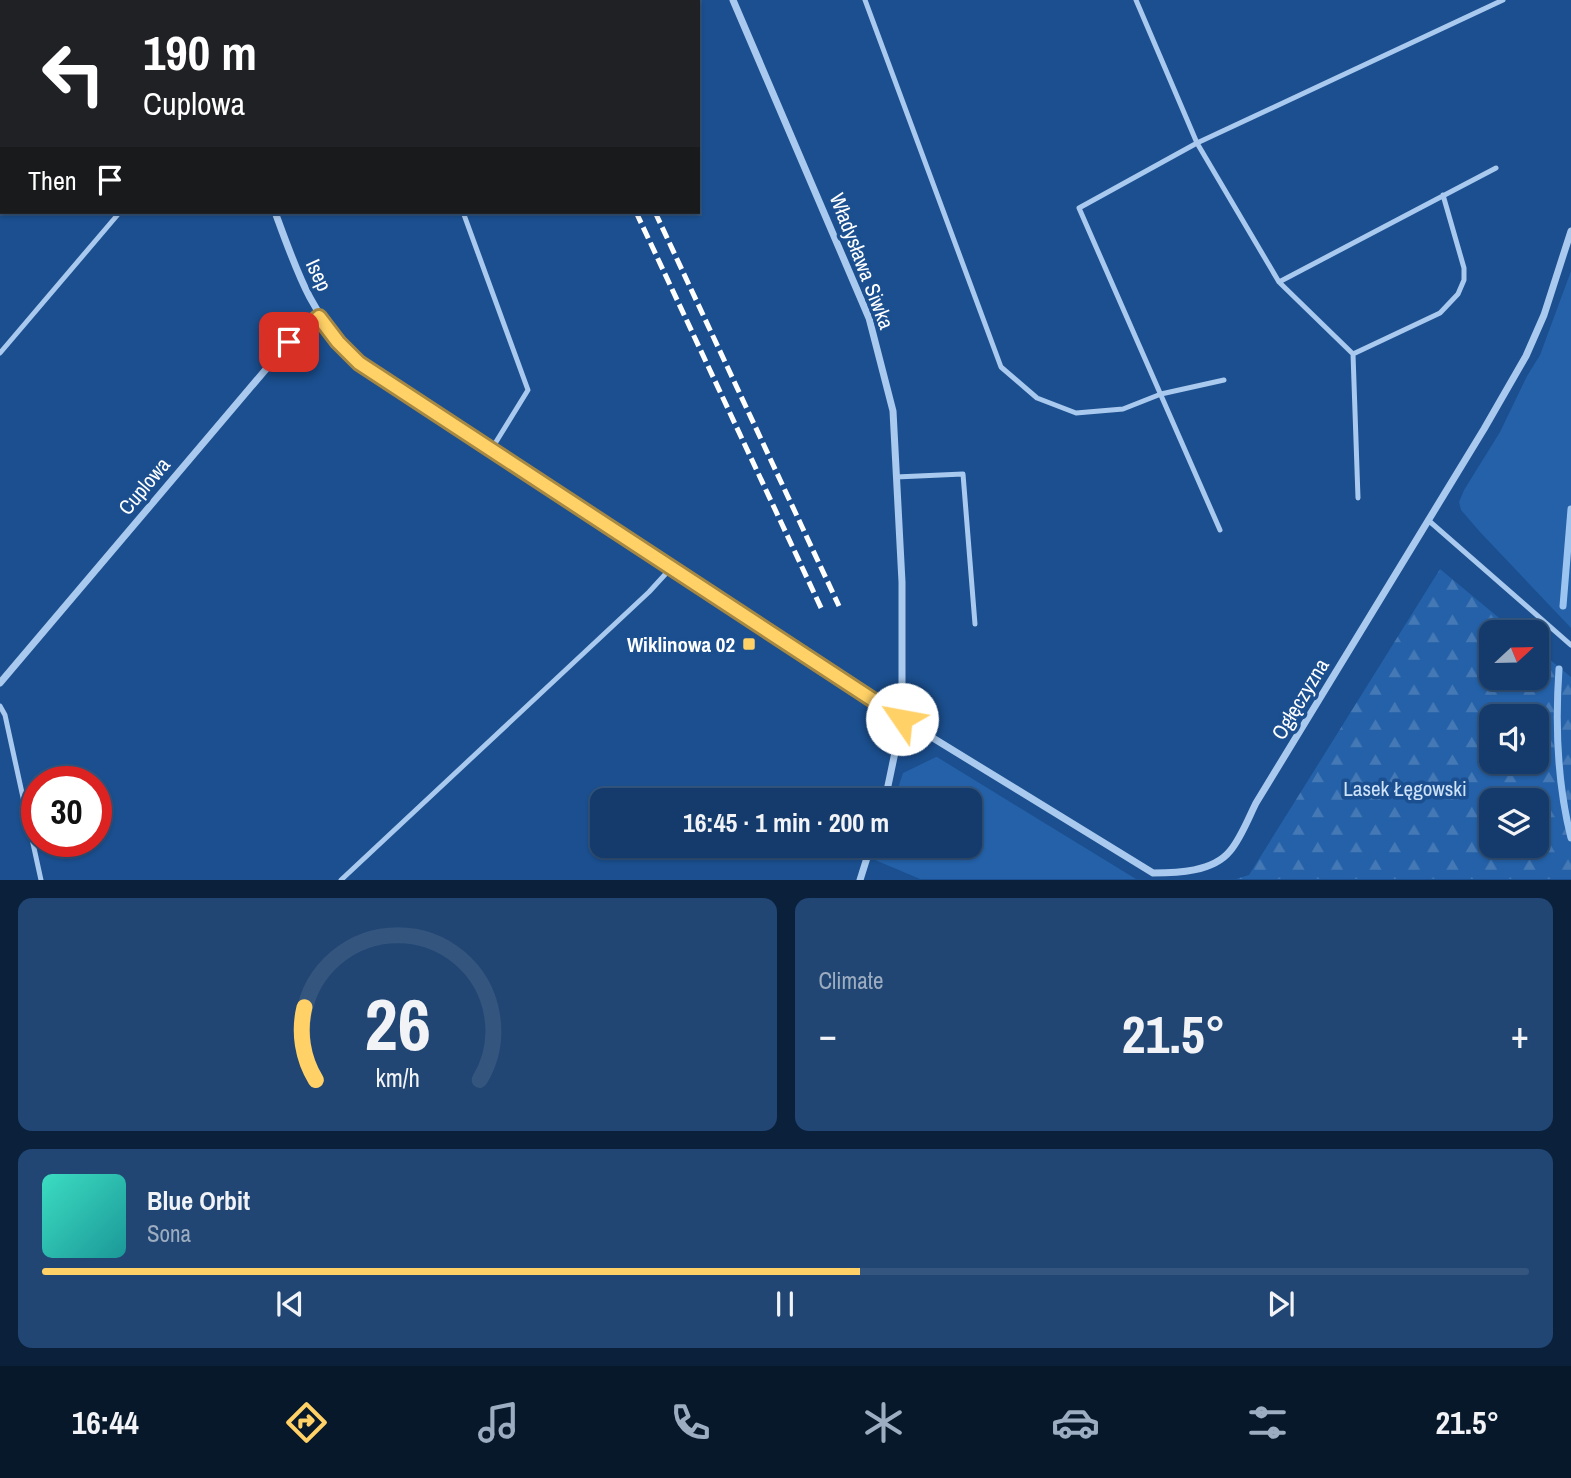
<!DOCTYPE html>
<meta charset="utf-8">
<style>
:root{--surface:#143b6b;--page:#214673;--text:#f1f3f6;--muted:#9dadc1;--line:#33557e;--accent:#ffd166}
body{margin:0;font-family:"Archivo Narrow",sans-serif;background:var(--page);color:var(--text);height:100vh;display:flex;flex-direction:column;font-size:26px;white-space:nowrap}
*{box-sizing:border-box;margin:0}
p{font-size:23px;color:var(--muted)}
.icon{flex:none;width:38px;height:38px;fill:none;stroke:currentColor;stroke-width:2;stroke-linecap:round;stroke-linejoin:round}
.map{position:relative;height:880px;overflow:hidden}
.side{display:flex;flex-direction:column;gap:18px;padding:18px;background:#0b203b;flex:1}
.side>*{flex:none}
.banner{position:absolute;left:0px;top:0px;width:700px;height:214px;box-shadow:0 2px 5px #0004,0 0 0 2px var(--line);background:#202124;color:#fff;overflow:hidden}
.needle{width:46px;rotate:68deg}
.buttons{position:absolute;left:1479px;top:620px;display:grid;gap:14px}
.buttons a{display:grid;place-items:center;width:70px;height:70px;border-radius:14px;background:var(--surface);box-shadow:0 2px 5px #0004,0 0 0 2px var(--line);font-size:35px}
.speed{position:absolute;left:21px;top:766px;display:flex;gap:14px;font-size:35px;font-weight:700;text-align:center}
.speed>*{display:grid;place-content:center;width:91px;height:91px;border-radius:50%;background:var(--surface);box-shadow:0 2px 5px #0004,0 0 0 2px var(--line);line-height:1}
.speed .limit{border:10px solid #d22;background:#fff;color:#111}
.pin{position:absolute;display:grid;place-items:center;width:60px;height:60px;color:#fff;margin:-30px;border-radius:14px;box-shadow:0 4px 10px #0006}
.me{position:absolute;width:77px;margin:-38px;rotate:303deg;stroke-linejoin:round;filter:drop-shadow(0 0 5px #0008)}
.turn{display:flex;align-items:center;gap:24px;height:147px;padding:0 28px;font-size:32px}
.turn .icon{width:91px;height:91px;stroke-width:2.5}
.turn b{display:block;font-size:49px;line-height:60px}
.then{display:flex;align-items:center;height:66px;padding:0 28px;background:#0003;gap:14px;font-size:26px}
.big{font-size:52px;font-weight:700;line-height:1.1}
.side .tile{flex:1;display:flex;flex-direction:column;justify-content:center;gap:10px;min-width:0;padding:0 24px;border-radius:14px;background:var(--page)}
.side .dial{align-items:center;gap:0}
.dial svg{height:182px;overflow:visible;fill:none;stroke:var(--line);stroke-width:7;stroke-linecap:round;text-anchor:middle}
.dial text{fill:var(--text);stroke:none}
.song{display:flex;align-items:center;gap:21px}
.cover{width:84px;height:84px;border-radius:10px;background:linear-gradient(135deg,hsl(170 70% 55%),hsl(180 70% 35%))}
.played{height:7px;border-radius:4px;background:linear-gradient(90deg,var(--accent) 55%,var(--line) 55%)}
.keys{display:flex;justify-content:space-around;direction:ltr}
.heat{display:flex;justify-content:space-between;align-items:center;font-size:38px;direction:ltr}
.side .tiles{flex:1;display:grid;gap:18px;grid-template-columns:1fr 1fr}
.tile:last-child{grid-column:span 2}
.trip{position:absolute;left:590px;top:788px;width:392px;height:70px;border-radius:14px;background:var(--surface);box-shadow:0 2px 5px #0004,0 0 0 2px var(--line);font-weight:700;line-height:70px;text-align:center}
.tab-bar{display:flex;height:112px;justify-content:space-around;align-items:center;background:#08182b;color:var(--muted)}
.tab-bar .icon{width:49px;height:49px}
.tab-bar .on{color:var(--accent)}
.tab-bar b{font-size:32px;color:var(--text)}
.map>svg:first-child{display:block}
.green{fill:#2461a8}
.forest{fill:url(#forest-firs);fill-rule:evenodd}
.lines{fill:none;stroke-linecap:round;stroke-linejoin:round}
.stream{stroke:#9cc4f0;stroke-width:7}
.lane{stroke:#a9c9ee;stroke-width:5}
.street{stroke:#a9c9ee;stroke-width:7}
.rail{stroke:#fff;stroke-width:5;stroke-dasharray:12 5;stroke-linecap:butt}
.route-casing{stroke:#a68842;stroke-width:18}
.route{stroke:#ffd166;stroke-width:12}
.poi-dot{fill:#ffd166;stroke:#1b4f8f;stroke-width:2.5}
.labels{text-anchor:middle;dominant-baseline:central;stroke-width:7;stroke-linejoin:round;paint-order:stroke}
.street-label{font-size:21px;fill:#fff;stroke:#1b4f8f}
.poi-label{font-size:21px;font-weight:bold;fill:#fff;stroke:#1b4f8f;text-anchor:end}
.park-label{font-size:21px;fill:#cfe3fa;stroke:#1b4f8f}
</style>
<div class="map">
<svg width="1571" height="880" viewBox="0 0 1571 880">
<defs>
<pattern id="forest-firs" width="22" height="20" patternUnits="userSpaceOnUse" patternTransform="scale(1.75)"><rect width="22" height="20" fill="#2461a8"/><path d="M5 1l3.5 6h-7zM16 11l3.5 6h-7z" fill="#4579b5"/></pattern>
</defs>
<rect width="100%" height="100%" fill="#1b4f8f"/>
<path class="green" d="M1571 271V628L1480 532 1461 510 1459 502 1464 490 1500 432 1527 376 1540 355Z
M936 757H937L1136 879H920L875 860 879 845H970V800H894L903 773Z"/>
<path class="forest" d="M1440 569 1516 632H1491V677H1536L1537 649 1571 677V879H1236L1249 875ZM1491 716H1536V761H1491ZM1491 800H1536V845H1491Z"/>
<g class="lines">
<path class="stream" d="M1563 606 1571 509
M1559 669C1555 726 1557 782 1571 838"/>
<path class="lane" d="M1 0 2 2
M262 0 263 2
M481 0V2
M865 0 1001 367 1037 398 1076 413 1123 409 1161 394 1224 380
M1136 0 1197 143 1503 0
M0 45 2 43
M463 212 528 390 491 450
M1279 282 1353 354 1358 498
M0 353 120 212
M1353 354 1440 313 1458 294 1464 280V268L1443 195
M896 477 963 474 975 624
M1428 520 1571 645
M1220 530 1079 208 1197 143 1279 282 1496 168
M0 706 5 715 41 880
M341 880 649 592 671 568"/>
<path class="street" d="M199 0V2
M733 0 869 318 893 411 902 582V719L885 800
M275 212C297 272 312 318 359 363L902 719 1153 873C1177 873 1213 872 1230 851 1241 838 1248 819 1256 803L1484 429 1526 356 1544 315 1571 231
M0 683 289 342 319 317
M860 880 871 845"/>
<path class="rail" d="M538 0 539 2
M557 0V2
M636 212 823 612
M655 212 839 606"/>
</g>
<g class="lines">
<g class="route-casing">
<path id="route" d="M289 342 319 317 338 342 359 363 902 719"/>
</g>
<use href="#route" class="route"/>
</g>
<rect class="poi-dot" x="742" y="637" width="14" height="14" rx="3.5"/>
<g class="labels">
<g class="street-label">
<text transform="translate(862 261) rotate(69)">Władysława Siwka</text>
<text transform="translate(319 275) rotate(65)">Isep</text>
<text transform="translate(144 486) rotate(-50)">Cuplowa</text>
<text transform="translate(1300 699) rotate(-59)">Ogłęczyzna</text>
</g>
<g class="poi-label">
<text x="735" y="644">Wiklinowa 02</text>
</g>
<g class="park-label">
<text x="1405" y="788">Lasek Łęgowski</text>
</g>
</g>
</svg>
<div class="buttons">
<a><svg class="needle" viewBox="-14 -14 28 28"><path d="M0-13l5 13h-10z" fill="#e53935"/><path d="M0 13l5-13h-10z" fill="#9dadc1"/></svg></a>
<a><svg class="icon" aria-label="sound" viewBox="0 0 24 24"><path d="M4 9h4l5-4v14l-5-4H4zM17 9q2 3 0 6"/></svg></a>
<a><svg class="icon" aria-label="layers" viewBox="0 0 24 24"><path d="M12 4l9 5-9 5-9-5zM3 14l9 5 9-5"/></svg></a>
</div>
<div class="speed"><div class="limit">30</div></div>
<div class="pin" style="left:289px;top:342px;background:#d93025"><svg class="icon" aria-label="arrive" viewBox="0 0 24 24"><path d="M6 21V4h12l-3 4 3 4H6"/></svg></div>
<svg class="me" style="left:902px;top:719px" viewBox="-20 -20 40 40"><circle r="19" fill="#fff"/><path d="M0-13L10 11 0 6-10 11z" fill="#ffd166"/></svg>
<div class="trip">16:45 · 1 min · 200 m</div>
<div class="banner">
<div class="turn"><svg class="icon" aria-label="left" viewBox="0 0 24 24"><path d="M17 20v-9H6M10 6l-5 5 5 5"/></svg><div><b>190 m</b>Cuplowa</div></div>
<div class="then">Then<svg class="icon" aria-label="arrive" viewBox="0 0 24 24"><path d="M6 21V4h12l-3 4 3 4H6"/></svg></div>
</div>
</div>
<section class="side">
<div class="tiles">
<div class="tile dial"><svg viewBox="0 0 100 80">
<path d="M14 69A42 42 0 1 1 86 69"/>
<path d="M14 69A42 42 0 0 1 9 37" stroke="#ffd166"/>
<text x="50" y="56" font-size="32" font-weight="700">26</text>
<text x="50" y="72" font-size="11">km/h</text>
</svg></div>
<div class="tile"><p>Climate</p>
<div class="heat"><a>−</a><b class="big">21.5°</b><a>+</a></div>
</div>
<div class="tile">
<div class="song"><i class="cover"></i><div><b>Blue Orbit</b><p>Sona</p></div></div>
<div class="played"></div>
<div class="keys"><svg class="icon" aria-label="previous" viewBox="0 0 24 24"><path d="M18 5L8 12l10 7zM5 5v14"/></svg><svg class="icon" aria-label="pause" viewBox="0 0 24 24"><path d="M8 5v14M16 5v14"/></svg><svg class="icon" aria-label="next" viewBox="0 0 24 24"><path d="M6 5l10 7-10 7zM19 5v14"/></svg></div>
</div>
</div>
</section>
<nav class="tab-bar">
<b>16:44</b>
<svg class="icon on" aria-label="directions" viewBox="0 0 24 24"><path d="M12 3l9 9-9 9-9-9zM9 14v-3h6M13 9l2 2-2 2"/></svg>
<svg class="icon" aria-label="music" viewBox="0 0 24 24"><path d="M9 18V5l10-2v13"/><circle cx="6" cy="18" r="3"/><circle cx="16" cy="16" r="3"/></svg>
<svg class="icon" aria-label="phone" viewBox="0 0 24 24"><path d="M5 4h4l2 5-3 2q2 4 5 5l2-3 5 2v4C11 20 4 13 5 4z"/></svg>
<svg class="icon" aria-label="climate" viewBox="0 0 24 24"><path d="M12 3v18M4 7l16 10M4 17L20 7"/></svg>
<svg class="icon" aria-label="car" viewBox="0 0 24 24"><path d="M5 17H2v-5l4-1 3-4h7l3 4 3 1v5h-3M9 17h6M6 11h13"/><circle cx="7" cy="17" r="2"/><circle cx="17" cy="17" r="2"/></svg>
<svg class="icon" aria-label="filters" viewBox="0 0 24 24"><path d="M4 7h16M4 17h16"/><circle cx="9" cy="7" r="2"/><circle cx="15" cy="17" r="2"/></svg>
<b>21.5°</b>
</nav>
